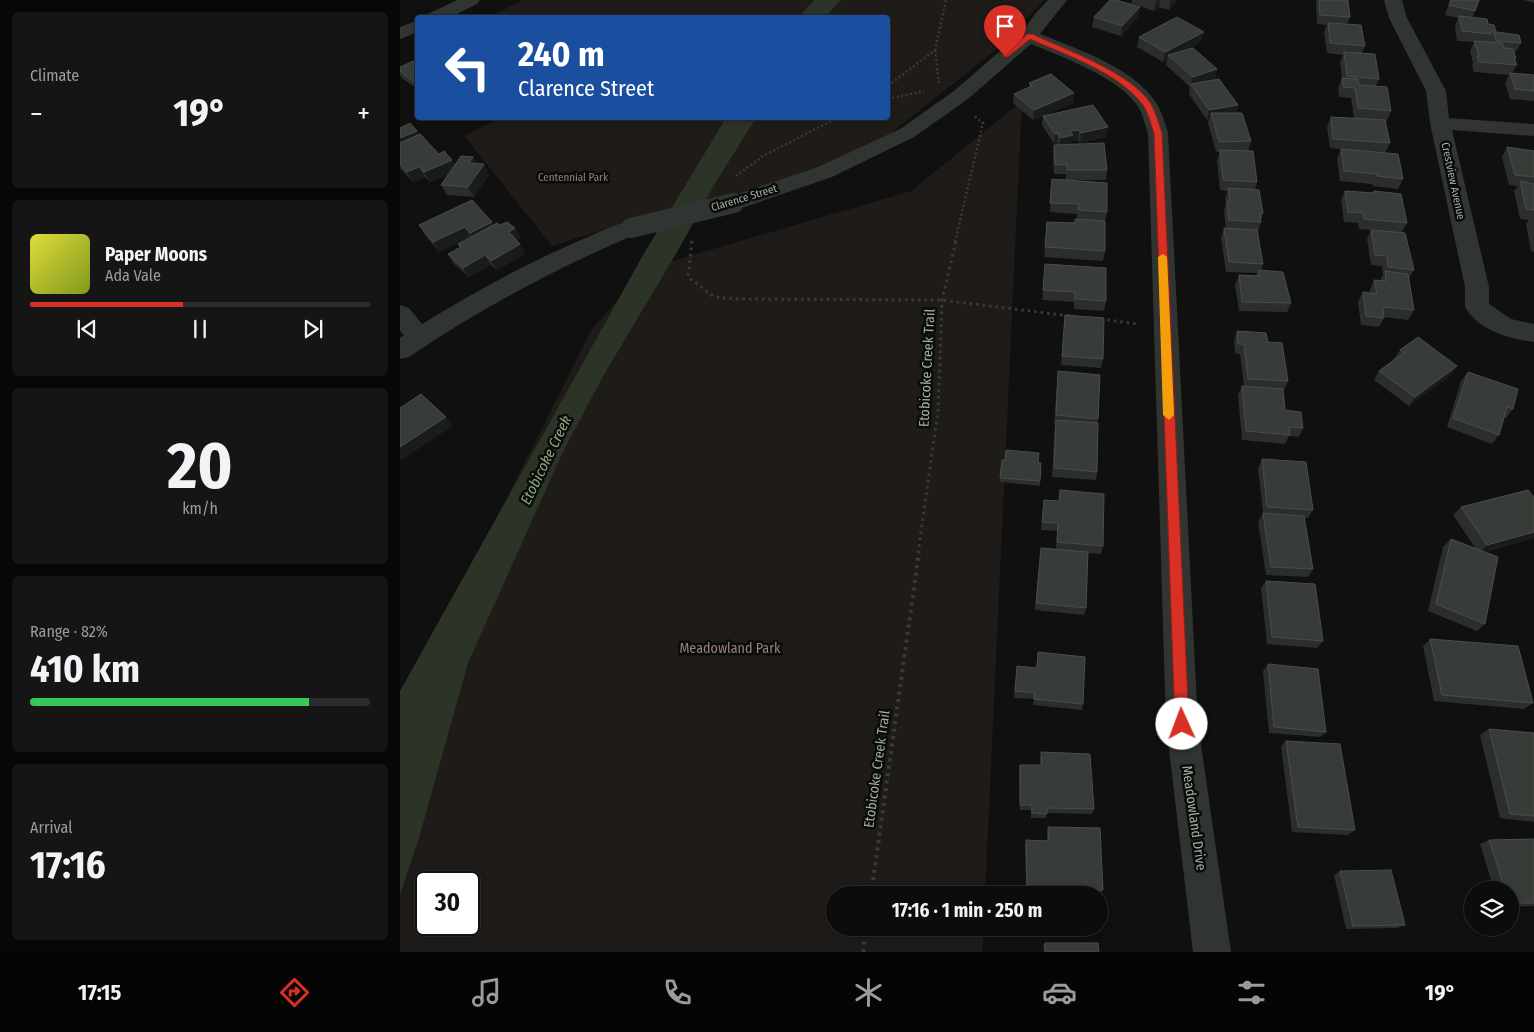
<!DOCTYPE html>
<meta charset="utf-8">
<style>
:root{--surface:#0b0c0b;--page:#141514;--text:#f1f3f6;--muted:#9a9b9d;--line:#2b2c2c;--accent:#d93025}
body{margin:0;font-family:"Fira Sans Condensed",sans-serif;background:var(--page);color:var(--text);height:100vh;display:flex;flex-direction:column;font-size:19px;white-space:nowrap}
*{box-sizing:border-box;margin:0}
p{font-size:16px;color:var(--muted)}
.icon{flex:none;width:28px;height:28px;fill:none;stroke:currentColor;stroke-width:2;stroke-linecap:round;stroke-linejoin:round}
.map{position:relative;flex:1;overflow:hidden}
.sheet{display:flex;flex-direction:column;gap:12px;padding:12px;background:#060706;width:400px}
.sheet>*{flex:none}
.top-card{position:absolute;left:15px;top:15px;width:475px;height:105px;border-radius:5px;box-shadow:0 2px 8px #0003,0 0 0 1px var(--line);background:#1a4fa0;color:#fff;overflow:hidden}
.buttons{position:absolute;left:1064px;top:881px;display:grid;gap:10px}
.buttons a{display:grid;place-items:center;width:55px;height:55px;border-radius:50%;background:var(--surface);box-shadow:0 2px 8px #0003,0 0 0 1px var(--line);font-size:25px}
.speed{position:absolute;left:15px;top:871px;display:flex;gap:10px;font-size:25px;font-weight:700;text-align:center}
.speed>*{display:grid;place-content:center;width:65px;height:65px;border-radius:50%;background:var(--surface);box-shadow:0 2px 8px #0003,0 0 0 1px var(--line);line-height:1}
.speed .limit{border:2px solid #111;border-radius:8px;background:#fff;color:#111}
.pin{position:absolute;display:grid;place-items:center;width:42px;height:42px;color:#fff;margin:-51px -21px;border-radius:50% 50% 50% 0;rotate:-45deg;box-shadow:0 0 5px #0007}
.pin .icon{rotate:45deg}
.me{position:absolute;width:55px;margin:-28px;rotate:358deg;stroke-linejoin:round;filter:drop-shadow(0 0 4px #0008)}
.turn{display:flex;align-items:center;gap:18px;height:105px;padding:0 20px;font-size:22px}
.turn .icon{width:65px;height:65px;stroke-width:2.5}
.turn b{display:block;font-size:35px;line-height:42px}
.big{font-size:38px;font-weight:700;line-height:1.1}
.sheet .card{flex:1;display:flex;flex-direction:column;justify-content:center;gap:8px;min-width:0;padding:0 18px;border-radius:8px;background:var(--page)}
.sheet .dial{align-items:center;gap:0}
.dial b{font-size:65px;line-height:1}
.song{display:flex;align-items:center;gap:15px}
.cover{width:60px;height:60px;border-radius:8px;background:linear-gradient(135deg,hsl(60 70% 55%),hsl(70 70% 35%))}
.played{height:5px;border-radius:2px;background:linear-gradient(90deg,var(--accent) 45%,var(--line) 45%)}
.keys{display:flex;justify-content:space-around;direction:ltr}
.heat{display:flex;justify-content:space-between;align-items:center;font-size:28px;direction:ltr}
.charge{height:8px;border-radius:4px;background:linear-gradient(90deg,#34c759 82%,var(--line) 0)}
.trip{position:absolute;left:426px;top:886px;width:282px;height:50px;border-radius:25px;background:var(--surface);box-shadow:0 2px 8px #0003,0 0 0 1px var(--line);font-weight:700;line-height:50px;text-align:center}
.menu{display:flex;height:80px;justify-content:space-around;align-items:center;background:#040504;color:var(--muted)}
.menu .icon{width:35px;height:35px}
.menu .active{color:var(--accent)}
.menu b{font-size:22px;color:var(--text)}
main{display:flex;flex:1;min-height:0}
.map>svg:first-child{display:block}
.green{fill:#1e1b19;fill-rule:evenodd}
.water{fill:#2c3327}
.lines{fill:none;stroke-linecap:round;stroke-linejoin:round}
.path-far2{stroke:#373c37;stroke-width:2.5;stroke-dasharray:2 2.5;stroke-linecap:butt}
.path-far1{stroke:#373c37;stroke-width:3;stroke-dasharray:2.5 4;stroke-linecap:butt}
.path{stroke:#373c37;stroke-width:4;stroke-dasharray:3 4.5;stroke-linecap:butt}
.minor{fill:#313531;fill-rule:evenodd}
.minor-bridge{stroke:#313531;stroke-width:20}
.wall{fill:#2b2e2c}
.shaded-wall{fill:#1a1c1b}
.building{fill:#383c38;stroke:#494e49}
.route{fill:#d93025;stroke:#8d1f18}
.slow{fill:#f59e0b}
.labels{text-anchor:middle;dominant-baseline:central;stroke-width:5;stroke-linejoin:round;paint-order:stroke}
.far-park-label{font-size:11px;fill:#9a8179;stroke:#0a0b0b}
.far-street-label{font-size:11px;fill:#a4b0a1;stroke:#0a0b0b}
.street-label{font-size:14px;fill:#a4b0a1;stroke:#0a0b0b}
.park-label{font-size:14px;fill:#9a8179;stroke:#0a0b0b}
.water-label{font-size:15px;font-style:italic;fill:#8caa7a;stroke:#0a0b0b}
</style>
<main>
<section class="sheet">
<div class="card"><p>Climate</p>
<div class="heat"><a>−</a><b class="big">19°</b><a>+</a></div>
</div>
<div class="card">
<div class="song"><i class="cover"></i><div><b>Paper Moons</b><p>Ada Vale</p></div></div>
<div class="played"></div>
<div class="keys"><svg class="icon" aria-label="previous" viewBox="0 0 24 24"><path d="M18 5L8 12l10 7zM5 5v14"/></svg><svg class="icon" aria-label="pause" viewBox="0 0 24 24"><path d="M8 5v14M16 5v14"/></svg><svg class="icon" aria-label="next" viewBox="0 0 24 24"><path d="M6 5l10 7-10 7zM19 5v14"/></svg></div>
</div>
<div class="card dial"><b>20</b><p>km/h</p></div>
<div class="card"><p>Range · 82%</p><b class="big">410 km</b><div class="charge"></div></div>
<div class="card"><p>Arrival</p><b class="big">17:16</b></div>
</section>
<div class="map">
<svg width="1134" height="952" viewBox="0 0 1134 952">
<rect width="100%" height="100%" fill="#0f100f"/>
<path class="green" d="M122 0H644L601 46 481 141 378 184 247 216 152 246 64 136 100 118H488V18L90 17Z
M622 101 585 895H435V928H584L582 952H0V709L192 329 245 269 511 191ZM26 882H69V925H26Z"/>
<path class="water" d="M414 0H441L425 17H399Z
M326 118H356L314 185 280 247 202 378 162 454 68 663 19 838 0 895V691L243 255Z"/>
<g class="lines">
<path class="path-far2" d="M535 50 539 83
M488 86 535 50 546 0
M488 99 524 91
M336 176 363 156 437 118
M555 242 583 123 573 115"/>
<path class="path-far1" d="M292 241 288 277 314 297 339 299 542 300 670 316
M701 319 737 324
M518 553 538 411 542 300 556 241"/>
<path class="path" d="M471 895 519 552
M463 952 466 928"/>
<path class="minor" d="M57 0H80L77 4 49 18H25L28 14Z
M648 0H667L640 34C677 49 735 68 757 104 762 113 765 123 768 133L798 724 831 952H793L766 724 748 133C745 125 743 115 739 108 722 79 661 56 631 44L568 99 514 137 432 177 342 208 334 210 326 208 323 203 326 198 418 167 500 129 554 91 622 32 635 14Z
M984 0H1002L1007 18 1046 91 1049 118 1134 124V136L1052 130 1089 287V304L1111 319 1134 324V342C1109 339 1078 330 1065 307V287L1030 123 1026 91 989 18Z
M18 20V32L0 39V27Z
M231 220 239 223 242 228 239 233C158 267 82 308 9 357L0 359V338L4 335 0 331V305L9 308 22 324C71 294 121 266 174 243 193 235 211 226 231 220Z"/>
<path class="minor-bridge" d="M231 228 334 203"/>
</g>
<path class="wall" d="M732 0H776V2L769 10 759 7 754 11 731 3Z
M917 0H948L950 17 947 24 965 46 962 53 979 79 976 86 991 111 987 121H985L990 143 985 153 1003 179 998 189 973 186 972 184 940 181 937 159 941 149 930 148 927 127 931 117 954 118 951 98 939 97 938 88 942 78 940 62 943 55 927 53 924 32 927 25 917 24 916 3Z
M1050 0H1079L1075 11 1072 18 1088 24 1096 32 1121 43 1115 53H1114L1116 58 1115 60 1117 65 1112 73 1134 75V101L1110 99 1105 83 1109 75 1074 72 1072 66 1073 63 1070 51 1074 42 1057 41 1055 26 1058 18 1045 15Z
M1124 0H1134V3Z
M740 7 738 17 721 36 692 27 694 17Z
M739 37 801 42 788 49 817 69 815 79 808 81 836 113 851 141 848 151 857 182 855 190 863 213 861 219V222L858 232 863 264 861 271 891 303 887 312 839 311 835 285 839 275 856 276 857 273 826 272 821 238 824 228 826 229 824 211 826 203 825 198 828 191 820 190 817 160 820 152H816L808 123 809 119 807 120 789 94 790 87 766 65 767 60 763 62 737 47Z
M18 59V90L2 78 0 75V67Z
M629 83 674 93 673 103 644 115 706 137 680 143 678 140 672 141V144L707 170 706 180H666V174H654L653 155 654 145H657V144H654L642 125 643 116 633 120 613 103 614 94 629 87Z
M0 128 19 134 39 154 55 165 73 157 77 164 89 174 74 197 47 195 41 185 49 174 30 182 25 177 13 182 0 168Z
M1107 147 1134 151V252L1131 251 1126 224 1129 220 1120 219 1114 191 1118 186 1109 185 1102 157Z
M652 179 707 212 705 221V251L703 261 644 257 647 222 674 223 677 219V214L650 212Z
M945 191 973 193 974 191 1007 223 1002 232 1014 270 1009 278 1014 310 1008 320 984 317 979 327 961 325 958 302 963 292 970 293V290L974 280H980L983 275 982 266 971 265 967 239 971 230 959 229 958 223 944 222 941 200Z
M94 224 115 228 121 238 117 240 125 254 97 270 91 265 69 277 54 264 48 254 60 248 58 244 71 237 39 252 25 235 19 225Z
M645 264 706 301 704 311 674 309V302L642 300Z
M665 315 703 359 701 368 661 365Z
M837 331 868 342 888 381 884 390H883L885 410 903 428 899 437 889 436 885 444 842 440 838 395 842 386H844L840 354 835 353 834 341Z
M1000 350 1051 375 1009 406 974 380 979 371 994 359Z
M658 371 698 419 697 423V472L696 480 652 477 655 424H654Z
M1068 372 1113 409 1106 418H1104L1099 435 1092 444 1047 427 1061 381Z
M862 459 913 510 908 518H904L913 569 908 577 866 575 858 522 863 513 858 468Z
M605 460 638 463 640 481V486L600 482V478Z
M660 490 703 546 701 554 688 553 686 608 684 615 635 610 641 548 656 549 657 531 641 530 644 500 659 501Z
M1134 497V538L1084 552 1085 624 1077 631 1028 611 1043 547 1051 539 1076 549 1053 515 1061 507Z
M866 581 923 641 917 648 867 644 861 588Z
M1030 639 1133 703 1124 709 1034 701 1023 646Z
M638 652 683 704 682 710 633 705 634 699 614 698 616 673 636 668Z
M868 664 926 732 920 737 869 733 863 671Z
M1089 729 1134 733V822L1100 818 1080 735Z
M886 741 955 830 948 835 892 832 881 746Z
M641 752 694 809 692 814 647 813 646 818H631V810H620L619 770 620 765H640V758Z
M648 827 703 890 701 893 655 892 654 895H637V889H626L625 845 626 840 647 841V832Z
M1134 839V906L1110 907V890H1094L1080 844 1089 840Z
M940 871 1005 925 997 928 946 929 934 875Z
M645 943 699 952H644L643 945Z"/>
<path class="shaded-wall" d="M757 0H760L759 7 754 11 756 1Z
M770 0H776V2L769 10Z
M740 7 738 17 721 36 722 26Z
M804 32 801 42 771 58 768 55 767 60 763 62 765 52Z
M817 69 815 79 792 86 791 84 793 77Z
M674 93 673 103 633 120 634 110Z
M838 105 836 115 811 113 809 119 807 120 809 110Z
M708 127 706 137 680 143 681 133Z
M679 130 678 140 672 141V145L659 148 660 138 670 131Z
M17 131 23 141 0 150V138Z
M655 134H658L657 144H654Z
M73 157 79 166 69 163Z
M52 160 58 170 30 182 24 172Z
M84 164 89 174 74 197 68 187Z
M19 167 25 177 13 182 7 172Z
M92 222 98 231 76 242 70 233Z
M65 227 71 237 39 252 33 242Z
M115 228 121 238 114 242 109 232Z
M120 244 125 254 97 270 91 261Z
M85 255 91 265 69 277 63 268Z
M1057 366 1051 375 1009 406 1015 397Z
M46 417 53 426 0 461V447Z
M1134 532V538L1079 553 1087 545Z"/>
<path class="building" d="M710 0H716L740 7 722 26 694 17Z
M919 0H948L950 17 920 15Z
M1051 0H1079L1075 11 1049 5Z
M1059 16 1087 19 1088 24 1094 25 1096 32 1119 35 1121 43 1096 41 1094 32H1090L1091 34 1062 31Z
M777 17 804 32 765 52 739 37Z
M928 23 961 25 965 46 930 43Z
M1074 41 1102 43 1104 48 1113 49 1116 58H1114L1117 65 1079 62 1077 56H1079Z
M793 48 817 69 793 77 768 55Z
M944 52 975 54 979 79 947 76Z
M18 59V85L0 71V67Z
M1110 73 1134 75V91L1115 89Z
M651 74 674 93 634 110 614 94 632 86 629 83Z
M942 78 958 79 959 85 987 87 991 111 958 108 955 88 943 87Z
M819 79 838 105 809 110 791 84Z
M693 105 708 127 681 133 679 130 670 131 673 135 660 138 658 134H655L643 116Z
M811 113H842L851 141 819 142Z
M931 117 985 120 990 143 933 139Z
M10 123 17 131 0 138V128Z
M20 134 39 154 44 151 52 160 24 172 19 167 7 172 0 164V143Z
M704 143 707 170H667V164L655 165 654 145Z
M1107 147 1134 151V177L1115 175Z
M941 149 998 154 1003 179 977 176V174L944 171Z
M820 150 853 151 857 182 823 180Z
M61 156 73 157 69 163 84 164 68 187 41 185Z
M652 179 707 183V212L678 210 679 204 650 203Z
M1120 181 1134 184V210L1126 209Z
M828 188 859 190 863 213H860L861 222 829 220 827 201 830 202Z
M945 191 974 193V191L1001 194 1007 223 964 219 963 213 948 212Z
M72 200 92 222 70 233 65 227 33 242 19 225Z
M675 219 705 221V251L645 247 647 222 675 223Z
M107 222 115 228 109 232 120 244 91 261 85 255 63 268 48 254 61 247 58 244 97 223 100 225Z
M824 228 857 230 863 264 829 262Z
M971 230 1005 233 1014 270 988 267 987 256 975 255Z
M645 264 706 268V301L675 299V292L643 290Z
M858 270 883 272 891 303 842 302 839 275 859 276Z
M985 271 1008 274 1014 310 983 307 984 318 966 316 963 292 977 294 974 280 986 281Z
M665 315 704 318 703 359 662 356Z
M837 331 866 333 868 342 882 343 888 381 848 379 844 344H838Z
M1018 337 1057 366 1015 397 979 371 1004 353 1000 350Z
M658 371 700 375 698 419 656 415Z
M1068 372 1118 389 1113 409 1107 407 1099 435 1053 418Z
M842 386 883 389 885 410 901 412 903 428 889 427 890 435 846 431Z
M21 394 46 417 0 447V408Z
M656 420 698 423 697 472 654 468Z
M606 450 639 453 638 463H641L640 481 600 478 602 460H605Z
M862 459 906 462 913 510 867 507Z
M660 490 704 494 703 546 657 542 658 523 642 522 644 500 659 501Z
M1128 490 1134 497V532L1087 545 1061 507Z
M863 513 904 516 913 569 871 567Z
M1051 539 1098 557 1085 624 1036 604Z
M641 548 688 552 686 608 636 603Z
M866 581 915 584 923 641 872 637Z
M1030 639 1118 646 1133 703 1042 695Z
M638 652 685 657 683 704 634 699 635 693 615 691 617 666 637 668Z
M868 664 918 669 926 732 874 727Z
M1089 729 1134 733V816L1110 814Z
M886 741 940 744 955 830 898 827Z
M641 752 690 754 694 809 647 808V814L632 813V805H620V765H642Z
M648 827 700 828 703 890 655 889 654 895H639V886L627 885 626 840 649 841Z
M1134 839V903H1110V890H1105L1089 840Z
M991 870 1005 925 953 926 940 871Z
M645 943H698L699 952H645Z"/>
<path class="route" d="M627 34H632C666 50 732 73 751 104 756 113 759 124 762 133L789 724 787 729 782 731 777 729 775 724 754 133C751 125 748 112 743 105 718 72 666 55 630 39L608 57H603V54Z"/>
<path class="slow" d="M763 254 767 257 774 415 769 420 763 415 758 257Z"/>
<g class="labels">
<g class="far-park-label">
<text x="173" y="177">Centennial Park</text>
</g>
<g class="far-street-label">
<text transform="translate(1053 181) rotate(78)">Crestview Avenue</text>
<text transform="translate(344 198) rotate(-17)">Clarence Street</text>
</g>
<g class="street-label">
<text transform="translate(527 368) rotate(-87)">Etobicoke Creek Trail</text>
<text transform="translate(477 769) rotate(-82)">Etobicoke Creek Trail</text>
<text transform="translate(794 818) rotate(82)">Meadowland Drive</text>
</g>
<g class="park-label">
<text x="330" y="648">Meadowland Park</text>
</g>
<g class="water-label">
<text transform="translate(146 460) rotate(-64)">Etobicoke Creek</text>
</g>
</g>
</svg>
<div class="buttons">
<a><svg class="icon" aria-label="layers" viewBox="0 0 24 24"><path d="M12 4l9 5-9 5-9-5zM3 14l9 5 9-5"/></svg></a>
</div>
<div class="speed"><div class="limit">30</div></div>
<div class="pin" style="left:605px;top:56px;background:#d93025"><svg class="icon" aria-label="arrive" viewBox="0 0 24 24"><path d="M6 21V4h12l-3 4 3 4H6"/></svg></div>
<svg class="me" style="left:782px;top:724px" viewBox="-20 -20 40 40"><circle r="19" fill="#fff"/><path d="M0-13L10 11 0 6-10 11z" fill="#d93025"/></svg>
<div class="trip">17:16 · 1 min · 250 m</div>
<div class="top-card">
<div class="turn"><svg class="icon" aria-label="left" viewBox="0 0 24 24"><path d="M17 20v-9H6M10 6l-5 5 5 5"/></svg><div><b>240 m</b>Clarence Street</div></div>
</div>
</div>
</main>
<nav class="menu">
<b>17:15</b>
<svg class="icon active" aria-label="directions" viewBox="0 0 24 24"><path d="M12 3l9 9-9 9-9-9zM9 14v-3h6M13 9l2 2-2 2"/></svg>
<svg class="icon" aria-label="music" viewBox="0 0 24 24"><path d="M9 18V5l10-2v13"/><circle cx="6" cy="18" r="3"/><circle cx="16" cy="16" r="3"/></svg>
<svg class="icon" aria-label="phone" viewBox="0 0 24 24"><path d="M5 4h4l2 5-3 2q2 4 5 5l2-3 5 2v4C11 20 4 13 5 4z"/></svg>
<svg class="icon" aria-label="climate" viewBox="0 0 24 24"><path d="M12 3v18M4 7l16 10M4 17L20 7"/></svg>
<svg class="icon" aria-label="car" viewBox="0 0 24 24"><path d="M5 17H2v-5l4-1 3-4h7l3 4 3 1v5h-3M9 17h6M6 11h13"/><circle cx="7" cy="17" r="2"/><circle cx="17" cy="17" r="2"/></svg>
<svg class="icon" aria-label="filters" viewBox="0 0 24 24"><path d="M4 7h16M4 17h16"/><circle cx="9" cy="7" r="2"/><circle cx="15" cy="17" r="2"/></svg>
<b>19°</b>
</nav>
